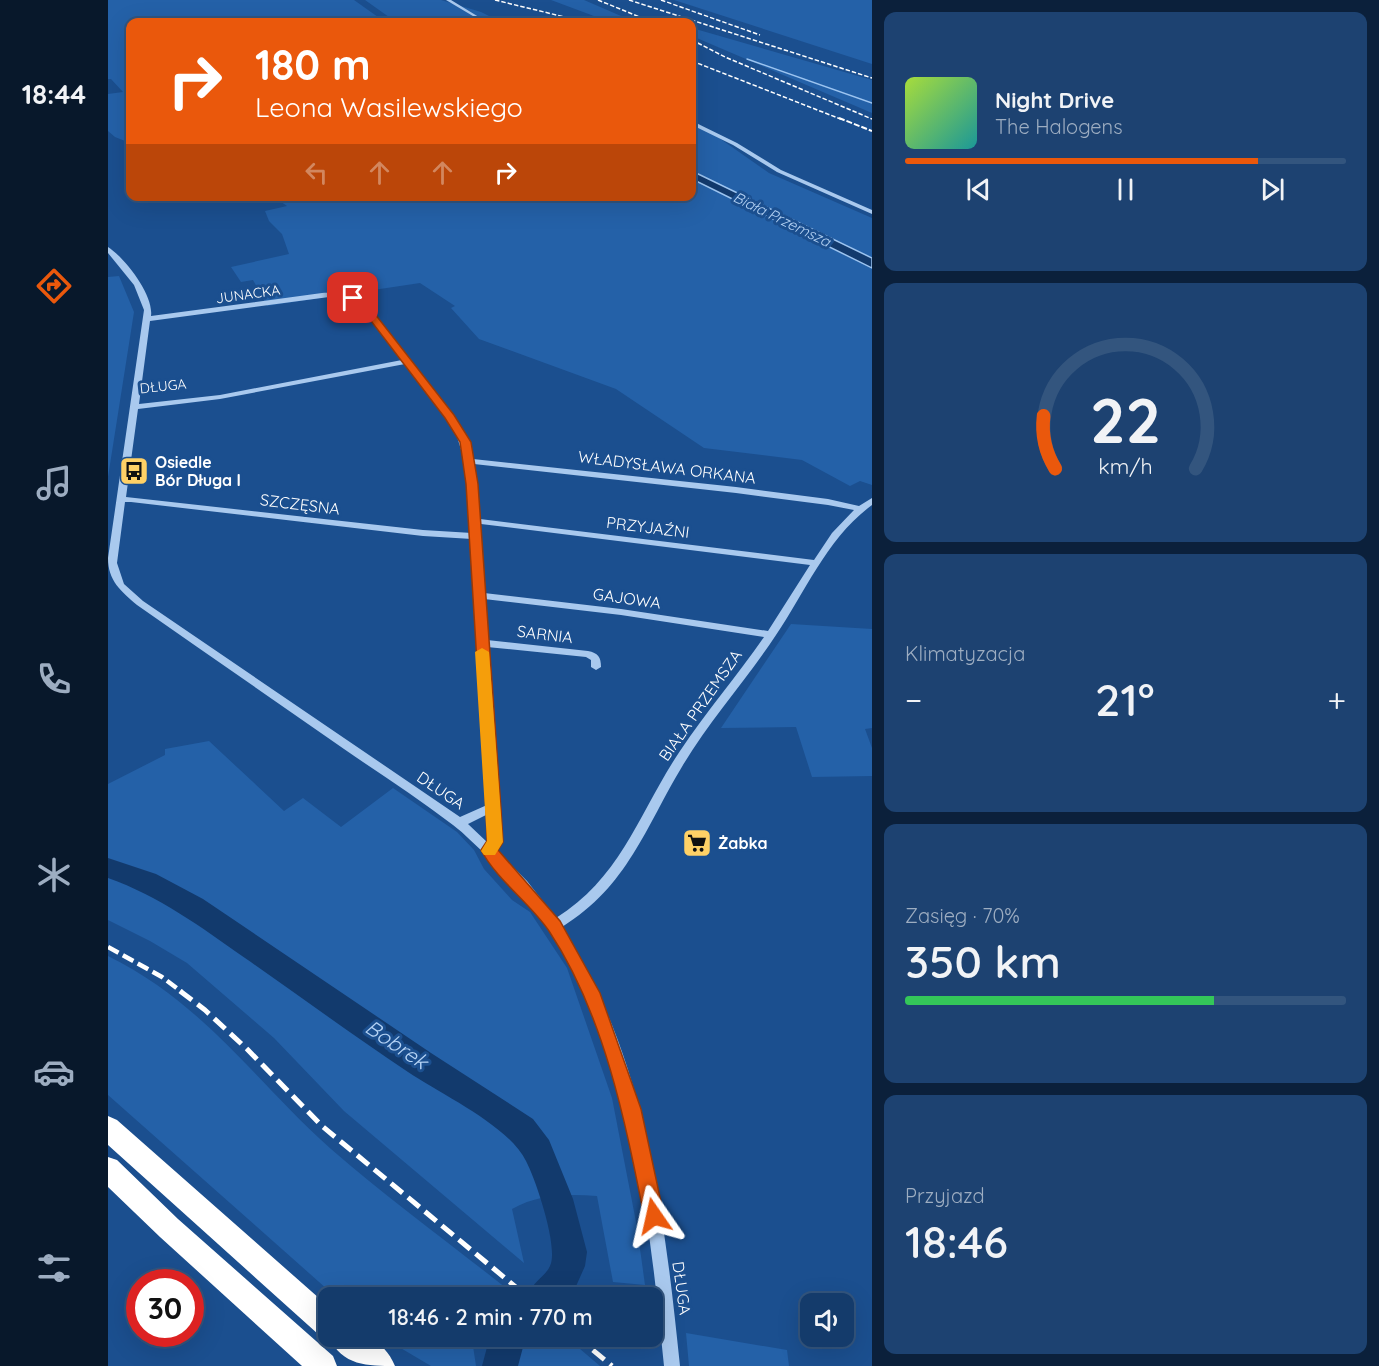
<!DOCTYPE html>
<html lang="pl">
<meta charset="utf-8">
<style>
:root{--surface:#143b6b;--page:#1d4271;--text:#f1f3f6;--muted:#9dadc1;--line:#33557e;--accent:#ea580c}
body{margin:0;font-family:Quicksand,sans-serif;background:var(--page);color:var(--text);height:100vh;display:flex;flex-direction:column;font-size:22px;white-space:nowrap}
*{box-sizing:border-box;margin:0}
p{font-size:20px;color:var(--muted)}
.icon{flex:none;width:33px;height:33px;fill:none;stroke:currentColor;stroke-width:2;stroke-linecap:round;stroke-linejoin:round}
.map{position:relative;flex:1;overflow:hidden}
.drawer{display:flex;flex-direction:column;gap:12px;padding:12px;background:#0b203b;width:507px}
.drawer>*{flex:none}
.banner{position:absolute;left:18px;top:18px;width:570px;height:183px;border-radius:12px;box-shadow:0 6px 24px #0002,0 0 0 2px var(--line);background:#ea580c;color:#fff;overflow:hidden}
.fabs{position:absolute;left:692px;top:1293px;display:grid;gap:12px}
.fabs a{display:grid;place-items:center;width:54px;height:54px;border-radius:12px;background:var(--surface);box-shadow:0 6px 24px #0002,0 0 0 2px var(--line);font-size:30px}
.speed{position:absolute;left:18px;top:1269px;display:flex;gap:12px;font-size:30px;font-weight:700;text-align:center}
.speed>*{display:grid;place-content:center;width:78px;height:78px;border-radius:50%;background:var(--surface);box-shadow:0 6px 24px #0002,0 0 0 2px var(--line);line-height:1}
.speed .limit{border:9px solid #d22;background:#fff;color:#111}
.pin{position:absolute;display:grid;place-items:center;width:51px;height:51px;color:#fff;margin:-26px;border-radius:12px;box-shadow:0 3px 9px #0006}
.me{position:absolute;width:66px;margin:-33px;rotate:349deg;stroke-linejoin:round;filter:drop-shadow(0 0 4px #0008)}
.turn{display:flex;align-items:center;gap:21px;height:126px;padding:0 30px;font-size:27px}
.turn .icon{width:78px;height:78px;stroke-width:2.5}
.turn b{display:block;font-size:42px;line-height:51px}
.lanes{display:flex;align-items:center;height:57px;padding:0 30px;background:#0003;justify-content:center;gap:30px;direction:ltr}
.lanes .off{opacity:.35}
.big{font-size:45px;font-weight:600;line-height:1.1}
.drawer .tile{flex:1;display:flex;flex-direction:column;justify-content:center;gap:9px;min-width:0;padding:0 21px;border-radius:12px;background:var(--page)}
.drawer .dial{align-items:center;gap:0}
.dial svg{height:156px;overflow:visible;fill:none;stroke:var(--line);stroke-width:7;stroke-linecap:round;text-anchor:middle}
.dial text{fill:var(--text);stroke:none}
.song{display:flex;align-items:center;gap:18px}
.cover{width:72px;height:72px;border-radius:9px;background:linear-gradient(135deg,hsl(80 70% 55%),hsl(180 70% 35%))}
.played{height:6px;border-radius:3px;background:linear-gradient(90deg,var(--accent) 80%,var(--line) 80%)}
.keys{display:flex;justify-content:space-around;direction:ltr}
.heat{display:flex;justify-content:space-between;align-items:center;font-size:33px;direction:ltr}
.charge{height:9px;border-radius:4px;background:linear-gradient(90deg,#34c759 70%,var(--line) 0)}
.trip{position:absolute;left:210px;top:1287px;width:345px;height:60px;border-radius:12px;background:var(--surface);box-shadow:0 6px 24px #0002,0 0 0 2px var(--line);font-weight:600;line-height:60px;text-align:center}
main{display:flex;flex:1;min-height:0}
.dock{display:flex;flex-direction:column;width:108px;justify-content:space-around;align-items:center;background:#08182b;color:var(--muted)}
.dock .icon{width:42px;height:42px}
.dock .active{color:var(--accent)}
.dock b{font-size:27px;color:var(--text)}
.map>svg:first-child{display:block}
.green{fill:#2461a8}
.water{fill:#123a6d;stroke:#9cc4f0;stroke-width:1.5}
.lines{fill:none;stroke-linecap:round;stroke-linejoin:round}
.stream{stroke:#9cc4f0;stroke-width:1.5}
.river{fill:#123a6d;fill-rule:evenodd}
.minor{fill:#a9c9ee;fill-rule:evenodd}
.highway{fill:#fff;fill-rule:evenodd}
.rail-far3{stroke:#fff;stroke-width:1.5;stroke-dasharray:4.5 2;stroke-linecap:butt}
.rail-far2{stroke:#fff;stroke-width:2;stroke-dasharray:6 2;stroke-linecap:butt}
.rail-far1{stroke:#fff;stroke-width:4.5;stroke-dasharray:12 5;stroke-linecap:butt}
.rail{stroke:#fff;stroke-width:5;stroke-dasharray:15 7;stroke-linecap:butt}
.route{fill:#ea580c;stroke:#983908;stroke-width:1.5}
.slow{fill:#f59e0b}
.labels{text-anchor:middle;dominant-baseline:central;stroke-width:6;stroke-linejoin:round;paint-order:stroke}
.far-street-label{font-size:14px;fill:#fff;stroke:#1b4f8f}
.far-water-label{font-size:15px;font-style:italic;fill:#b5d3f5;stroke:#1b4f8f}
.poi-label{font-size:16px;font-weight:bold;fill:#fff;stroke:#1b4f8f;text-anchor:start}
.street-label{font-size:16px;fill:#fff;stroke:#1b4f8f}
.near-water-label{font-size:21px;font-style:italic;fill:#b5d3f5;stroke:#1b4f8f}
</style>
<main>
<nav class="dock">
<b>18:44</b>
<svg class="icon active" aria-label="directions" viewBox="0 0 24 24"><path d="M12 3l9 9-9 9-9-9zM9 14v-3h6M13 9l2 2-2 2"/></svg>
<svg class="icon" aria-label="music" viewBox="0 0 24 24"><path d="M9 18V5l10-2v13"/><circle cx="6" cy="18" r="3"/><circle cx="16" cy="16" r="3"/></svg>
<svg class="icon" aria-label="phone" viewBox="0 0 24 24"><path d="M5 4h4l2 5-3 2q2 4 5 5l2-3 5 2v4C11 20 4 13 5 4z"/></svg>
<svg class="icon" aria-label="climate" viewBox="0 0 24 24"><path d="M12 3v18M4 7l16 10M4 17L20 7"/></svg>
<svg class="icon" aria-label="car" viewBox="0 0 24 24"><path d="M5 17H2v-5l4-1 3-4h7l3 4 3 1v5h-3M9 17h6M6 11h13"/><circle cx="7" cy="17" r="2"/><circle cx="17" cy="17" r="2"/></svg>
<svg class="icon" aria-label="filters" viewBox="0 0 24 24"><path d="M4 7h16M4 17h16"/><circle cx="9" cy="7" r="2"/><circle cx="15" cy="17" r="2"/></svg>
</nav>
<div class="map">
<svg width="764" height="1366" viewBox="0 0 764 1366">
<rect width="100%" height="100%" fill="#1b4f8f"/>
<path class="green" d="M0 0H246L277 22H22V143L7 137 0 131V94L15 92 3 79H0Z
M257 0H333L373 12 393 22H288Z
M443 0H476L527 22H502Z
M566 0H764V64Z
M584 28 764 80V113L584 36Z
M584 119 661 173 764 218V258L584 171Z
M584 179 764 268V485L752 481 742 486 694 460 596 448 508 389 371 339 343 308 347 306 312 283 159 306 145 280 133 282 123 267 181 254 174 234 161 221 157 211 179 206 166 197 584 196Z
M11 276 26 312 0 477V277Z
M683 624 764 629V728L757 729 764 748V776L704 777 688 727 613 728Z
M101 741 176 811 195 798 233 827 285 788 349 832 366 850 376 869 404 900 422 912 459 968 504 1098 529 1227 537 1285 505 1282 489 1196C459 1194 431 1194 404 1209L416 1263 236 1111 166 1038 79 963 42 941 0 920V784L57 755V749Z
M0 956C97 1004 146 1080 223 1149 279 1198 340 1242 398 1288L394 1297H228L0 1095Z
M578 1333 679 1350 681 1366H581Z
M274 1337H370L365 1346 368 1366H323Z
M414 1337H458L492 1366H408L412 1338Z"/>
<path class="water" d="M584 171 764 258V268L584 179Z"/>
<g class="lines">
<path class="stream" d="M639 59 764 103"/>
<path class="river" d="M0 858 48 874 95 899 323 1053 425 1119 441 1140 465 1199 479 1252 477 1266 465 1293 461 1298H418C425 1281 437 1277 442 1266 451 1248 428 1180 418 1161 400 1125 334 1095 300 1072 245 1035 191 996 137 958 93 927 51 896 0 878Z
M382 1336H418L410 1366H374Z"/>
<path class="minor" d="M338 0H343L379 22H375Z
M584 121 629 143 673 170 764 210V214L669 172 625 145 584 125Z
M0 247C17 258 46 295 43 316L214 293C231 292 245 296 259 306L301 359H303V362L355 430 365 459 628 487 720 499 751 506 764 498V505C719 538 698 591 668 635 639 679 602 720 575 765 537 828 520 886 454 927 473 959 490 991 504 1025 547 1133 560 1251 572 1366H556C541 1218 525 1058 443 930 425 902 401 878 378 855 367 845 357 834 345 825 310 798 272 774 236 749 167 701 98 653 29 605 13 591 0 581 0 558L36 310 26 285 0 253ZM221 297C257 298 274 334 294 360L112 395 31 404 42 321ZM297 364 347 430 358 466 364 533 315 530 18 497 30 409 112 399ZM366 464 628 493 720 505 746 510 724 533 706 560 372 519ZM17 502H23L315 536 364 539 368 643 379 805 352 817 35 601 16 584 9 563ZM373 524 702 565 660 631 513 609 376 593ZM376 599 513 615 656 637C629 676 598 712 572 751 531 812 514 877 448 918L419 881 388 850 393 842 379 647 478 657 483 660V667L488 670 493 667C493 657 490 653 480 651L379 640ZM380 814 381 841 380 843 360 824Z"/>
<path class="highway" d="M0 1116 9 1120 220 1306V1336C249 1336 274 1334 287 1366 260 1366 234 1366 221 1337L210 1334 0 1145Z
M0 1157 9 1160 70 1219 225 1356 229 1366H194L52 1237 0 1187Z"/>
<path class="rail-far3" d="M387 0 477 22
M490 0 544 22
M521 0 764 78
M553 0 652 35
M584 40 617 57 764 119
M584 61 735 120"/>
<path class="rail-far2" d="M731 118 764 131"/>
<path class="rail-far1" d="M0 947 54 977 74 992"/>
<path class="rail" d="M72 991 97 1010 139 1049 214 1126 421 1298
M468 1336 504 1366"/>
</g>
<path class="route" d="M242 296H248L260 305 346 415 363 442 370 484 393 809 395 842 390 850 452 921 492 993 533 1109 556 1216 553 1223 546 1226 538 1223 536 1216C517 1120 496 1014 441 931 422 903 389 880 373 850L379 841 378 809 358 484 352 442 337 418 254 309 242 300Z"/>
<path class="slow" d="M374 648 381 652 395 842 387 855H376L373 851 379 841 367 652Z"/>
<defs>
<g id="bus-square" transform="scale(1.5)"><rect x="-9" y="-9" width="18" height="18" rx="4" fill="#ffd166" stroke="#1b4f8f"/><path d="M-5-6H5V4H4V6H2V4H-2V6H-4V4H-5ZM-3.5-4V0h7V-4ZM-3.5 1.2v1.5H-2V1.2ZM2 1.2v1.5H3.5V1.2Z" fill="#111"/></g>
<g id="supermarket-square" transform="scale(1.5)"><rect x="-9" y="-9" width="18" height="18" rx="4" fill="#ffd166" stroke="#1b4f8f"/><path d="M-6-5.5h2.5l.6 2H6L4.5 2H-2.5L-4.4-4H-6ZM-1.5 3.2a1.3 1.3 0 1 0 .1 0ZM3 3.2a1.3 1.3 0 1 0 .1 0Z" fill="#111"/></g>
</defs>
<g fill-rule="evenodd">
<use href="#bus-square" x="26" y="471"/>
<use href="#supermarket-square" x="589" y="843"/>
</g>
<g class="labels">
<g class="far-street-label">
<text transform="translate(140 294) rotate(-8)">JUNACKA</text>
<text transform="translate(55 386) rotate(-6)">DŁUGA</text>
</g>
<g class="far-water-label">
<text transform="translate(674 219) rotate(26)">Biała Przemsza</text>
</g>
<g class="poi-label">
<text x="47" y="462">Osiedle<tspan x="47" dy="18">Bór Długa I</tspan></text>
<text x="610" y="843">Żabka</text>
</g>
<g class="street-label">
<text transform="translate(559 467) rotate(7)">WŁADYSŁAWA ORKANA</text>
<text transform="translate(192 504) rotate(7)">SZCZĘSNA</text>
<text transform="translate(540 527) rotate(7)">PRZYJAŹNI</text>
<text transform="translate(519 598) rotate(8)">GAJOWA</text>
<text transform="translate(437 634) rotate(7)">SARNIA</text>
<text transform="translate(592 705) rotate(-55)">BIAŁA PRZEMSZA</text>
<text transform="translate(333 790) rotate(34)">DŁUGA</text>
<text transform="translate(574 1288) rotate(82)">DŁUGA</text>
</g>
<g class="near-water-label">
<text transform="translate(289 1044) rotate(34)">Bobrek</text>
</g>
</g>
</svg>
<div class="fabs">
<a><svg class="icon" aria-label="sound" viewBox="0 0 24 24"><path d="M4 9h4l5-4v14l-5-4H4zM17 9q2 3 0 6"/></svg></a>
</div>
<div class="speed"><div class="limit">30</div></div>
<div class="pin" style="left:245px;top:298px;background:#d93025"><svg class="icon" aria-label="arrive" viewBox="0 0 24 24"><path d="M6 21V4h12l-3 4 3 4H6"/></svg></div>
<svg class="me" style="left:546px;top:1216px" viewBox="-20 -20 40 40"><path d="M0-17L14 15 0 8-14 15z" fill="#ea580c" stroke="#fff" stroke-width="4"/></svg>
<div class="trip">18:46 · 2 min · 770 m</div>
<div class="banner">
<div class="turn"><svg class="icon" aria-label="right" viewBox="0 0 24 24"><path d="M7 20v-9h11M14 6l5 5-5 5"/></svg><div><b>180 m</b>Leona Wasilewskiego</div></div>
<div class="lanes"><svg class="icon off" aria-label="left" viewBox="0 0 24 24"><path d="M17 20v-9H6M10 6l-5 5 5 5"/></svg><svg class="icon off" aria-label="ahead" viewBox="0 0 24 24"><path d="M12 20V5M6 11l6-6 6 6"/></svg><svg class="icon off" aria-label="ahead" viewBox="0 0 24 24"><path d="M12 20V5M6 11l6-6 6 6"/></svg><svg class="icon" aria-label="right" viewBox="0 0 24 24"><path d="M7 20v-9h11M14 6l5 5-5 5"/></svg></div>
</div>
</div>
<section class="drawer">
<div class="tile">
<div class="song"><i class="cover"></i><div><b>Night Drive</b><p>The Halogens</p></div></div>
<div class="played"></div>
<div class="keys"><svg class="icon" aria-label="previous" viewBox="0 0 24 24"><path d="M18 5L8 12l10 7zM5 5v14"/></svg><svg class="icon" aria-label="pause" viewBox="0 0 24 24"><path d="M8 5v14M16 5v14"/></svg><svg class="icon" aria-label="next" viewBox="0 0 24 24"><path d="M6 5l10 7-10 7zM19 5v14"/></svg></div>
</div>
<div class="tile dial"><svg viewBox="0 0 100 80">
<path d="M14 69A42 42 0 1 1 86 69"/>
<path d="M14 69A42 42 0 0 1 8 42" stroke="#ea580c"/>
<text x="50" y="56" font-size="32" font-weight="700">22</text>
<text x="50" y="72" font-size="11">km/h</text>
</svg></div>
<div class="tile"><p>Klimatyzacja</p>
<div class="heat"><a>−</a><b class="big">21°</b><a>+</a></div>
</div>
<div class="tile"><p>Zasięg · 70%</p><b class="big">350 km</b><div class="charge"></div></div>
<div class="tile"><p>Przyjazd</p><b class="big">18:46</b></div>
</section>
</main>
